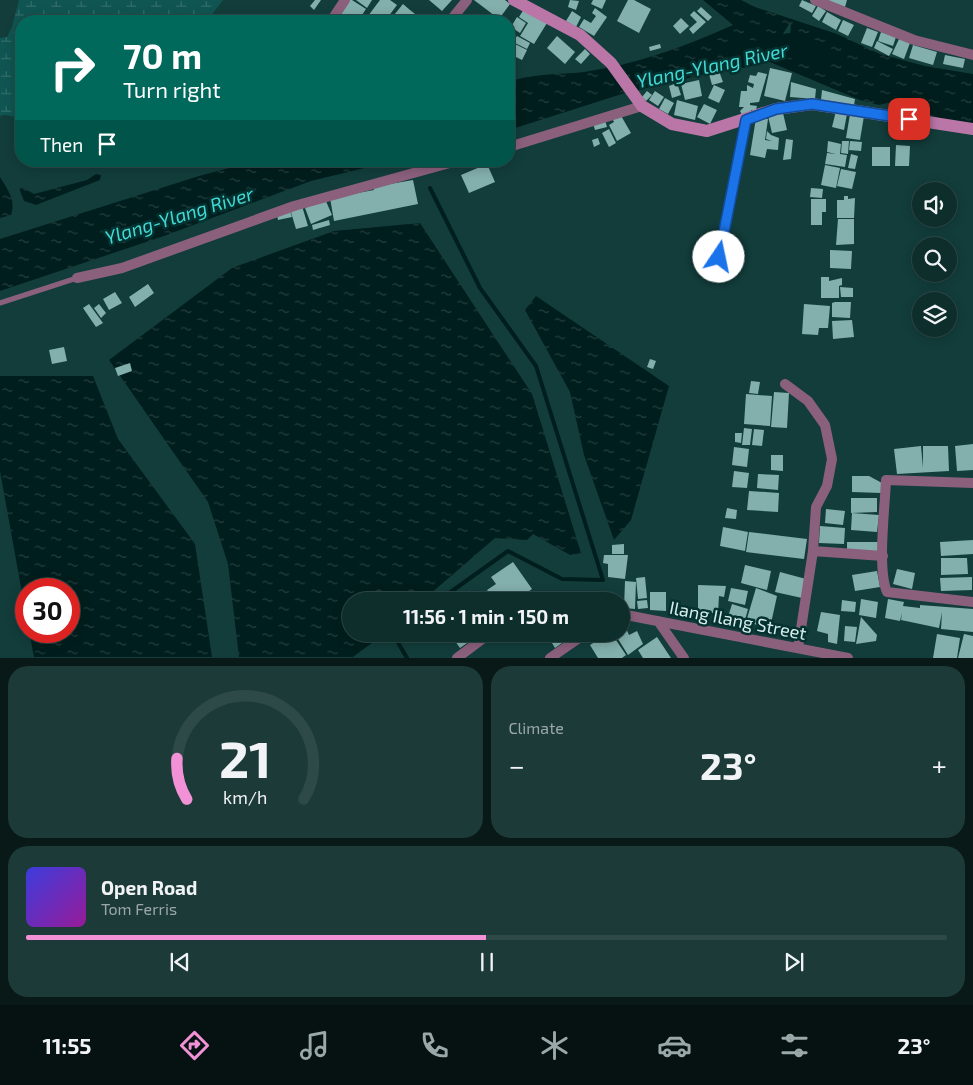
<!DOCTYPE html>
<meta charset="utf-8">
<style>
:root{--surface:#0e2e2c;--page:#1c3a38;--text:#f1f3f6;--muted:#9ba8a9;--line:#2e4a48;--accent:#f291d6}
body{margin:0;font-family:"Exo 2",sans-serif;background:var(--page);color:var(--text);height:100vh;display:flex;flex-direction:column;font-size:19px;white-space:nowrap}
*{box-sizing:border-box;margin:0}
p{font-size:16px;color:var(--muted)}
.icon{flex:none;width:28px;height:28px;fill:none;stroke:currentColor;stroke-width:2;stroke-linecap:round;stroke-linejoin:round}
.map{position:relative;height:658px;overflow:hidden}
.details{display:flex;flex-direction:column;gap:8px;padding:8px;background:#081918;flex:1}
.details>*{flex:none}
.hud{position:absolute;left:15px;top:15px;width:500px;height:152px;border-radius:20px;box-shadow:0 2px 12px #0003,0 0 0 1px var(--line);background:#00695c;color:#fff;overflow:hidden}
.tools{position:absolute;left:912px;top:182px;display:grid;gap:10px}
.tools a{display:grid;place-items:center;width:45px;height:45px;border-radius:50%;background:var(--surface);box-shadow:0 2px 12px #0003,0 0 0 1px var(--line);font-size:25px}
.speed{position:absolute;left:15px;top:578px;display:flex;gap:10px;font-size:25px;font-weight:700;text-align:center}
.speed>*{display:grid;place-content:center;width:65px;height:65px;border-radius:50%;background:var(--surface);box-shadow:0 2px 12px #0003,0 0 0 1px var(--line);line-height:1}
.speed .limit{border:8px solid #d22;background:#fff;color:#111}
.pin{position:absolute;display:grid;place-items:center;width:42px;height:42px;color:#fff;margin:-21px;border-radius:10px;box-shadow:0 2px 8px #0006}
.me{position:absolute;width:55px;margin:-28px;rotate:11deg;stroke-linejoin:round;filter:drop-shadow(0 0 4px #0008)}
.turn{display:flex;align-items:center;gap:18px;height:105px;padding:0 25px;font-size:22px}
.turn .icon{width:65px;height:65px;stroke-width:2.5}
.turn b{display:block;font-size:35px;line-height:42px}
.then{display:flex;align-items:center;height:48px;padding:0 25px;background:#0003;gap:10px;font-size:19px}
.big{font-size:38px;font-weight:700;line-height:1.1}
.details .card{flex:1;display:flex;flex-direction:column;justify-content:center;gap:8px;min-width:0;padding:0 18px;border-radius:20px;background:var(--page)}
.details .dial{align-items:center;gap:0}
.dial svg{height:130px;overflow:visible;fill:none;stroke:var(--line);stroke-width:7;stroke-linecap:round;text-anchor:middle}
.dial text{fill:var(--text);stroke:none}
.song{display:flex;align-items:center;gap:15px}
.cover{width:60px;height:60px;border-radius:8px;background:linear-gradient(135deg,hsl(240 70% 55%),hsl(300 70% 35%))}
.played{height:5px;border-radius:2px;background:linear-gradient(90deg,var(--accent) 50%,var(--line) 50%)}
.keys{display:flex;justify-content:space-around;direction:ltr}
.heat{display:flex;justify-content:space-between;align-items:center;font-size:28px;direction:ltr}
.details .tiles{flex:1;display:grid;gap:8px;grid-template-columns:1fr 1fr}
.card:last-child{grid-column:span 2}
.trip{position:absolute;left:342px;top:592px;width:288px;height:50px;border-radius:25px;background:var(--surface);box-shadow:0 2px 12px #0003,0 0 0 1px var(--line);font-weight:700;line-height:50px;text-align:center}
.tabs{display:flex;height:80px;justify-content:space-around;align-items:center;background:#061212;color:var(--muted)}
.tabs .icon{width:35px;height:35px}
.tabs .on{color:var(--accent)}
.tabs b{font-size:22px;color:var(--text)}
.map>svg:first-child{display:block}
.wetland{fill:url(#wetland-marsh)}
.water{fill:url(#water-ripples);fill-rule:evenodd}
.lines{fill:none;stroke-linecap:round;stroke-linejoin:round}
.stream{stroke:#001e1d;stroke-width:4}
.river{stroke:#001e1d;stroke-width:24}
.building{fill:#83afac}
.lane{stroke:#8b607d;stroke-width:5}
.street{stroke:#8b607d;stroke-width:10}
.secondary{stroke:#ba76a6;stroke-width:12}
.route-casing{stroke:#114b97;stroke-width:12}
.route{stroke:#1a73e8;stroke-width:9}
.labels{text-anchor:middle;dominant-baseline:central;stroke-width:5;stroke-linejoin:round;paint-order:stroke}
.street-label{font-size:18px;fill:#d7edec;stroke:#043231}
.water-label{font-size:19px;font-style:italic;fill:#42dad5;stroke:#043231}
</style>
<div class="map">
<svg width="973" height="658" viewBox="0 0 973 658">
<defs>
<pattern id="wetland-marsh" width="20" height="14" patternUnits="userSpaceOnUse" patternTransform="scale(1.25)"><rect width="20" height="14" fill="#105552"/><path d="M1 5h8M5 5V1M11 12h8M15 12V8" fill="none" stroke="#326e6b"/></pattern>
<pattern id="water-ripples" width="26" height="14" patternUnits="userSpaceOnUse" patternTransform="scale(1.25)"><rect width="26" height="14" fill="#001e1d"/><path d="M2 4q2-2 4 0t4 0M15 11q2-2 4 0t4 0" fill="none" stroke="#243f3e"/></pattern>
</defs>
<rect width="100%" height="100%" fill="#123d3b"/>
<path class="wetland" d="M19 0H223L207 21H21V118C13 118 8 113 0 116V38L7 37 12 27Z"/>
<path class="water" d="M703 0H741L755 7 837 34 880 54 925 66 973 74V125L940 118 891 102 879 105 860 100 765 60 625 93 509 130V82C533 73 558 75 584 72 637 64 684 47 733 25ZM791 21 790 45 768 59V58Z
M255 161H393L311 181 164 236 0 291V239L199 176Z
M96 174 101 175 100 180 36 205 24 201 19 188 22 187 34 194 87 180Z
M0 177C8 190 16 200 11 215L0 218Z
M420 223 532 394 581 553 570 555 533 534 527 540 495 538 422 601H351V634H384L353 657H239L228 564 208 502 109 360 232 268 334 231Z
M536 296 669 386 631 520 614 540 584 455 570 392 525 310Z
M0 376H93L118 439 195 544 212 657H34L29 631H69V589H26V615L0 471Z"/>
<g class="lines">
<path class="stream" d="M417 161 420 169
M430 188 480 288 536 366 603 580 562 579 508 551 438 601
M393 634 407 658"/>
<path class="river" d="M741 56 790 45 820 55"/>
</g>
<path class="building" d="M315 0H321L314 10 310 6Z
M346 0H352L366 9 358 21H350L337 13Z
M356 0H372L367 8Z
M380 0H390L397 5 385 21H375L368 16Z
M429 0H452L442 11Z
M474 0H505L510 4 499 19Z
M570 0 579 1 576 10 568 7Z
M593 0H606L602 9 591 4Z
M628 0H634L651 9 639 33 617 21Z
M802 0 816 6 812 13 799 6Z
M827 0H847L845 7Z
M403 4 410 10 424 21H392L390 20Z
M818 6 826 11 819 21 812 16Z
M701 7 712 17 708 21 697 11Z
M595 8 607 17 594 36 579 27 584 19 591 23 596 16 592 13Z
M524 9 547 23 534 44 520 36 528 23 519 17Z
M572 11 581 17 576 27 566 21Z
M694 11 706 22 693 34 689 29 697 22 690 15Z
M827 12 841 20 836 30 822 22Z
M517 17 526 23 520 33 511 27Z
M681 18 689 26 680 34 673 26Z
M843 20 854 25 848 36 838 31Z
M867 28 878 32 872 47 861 43Z
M881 32 896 37 893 46 878 41Z
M517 36 530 43 527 49 513 42Z
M557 36 575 52 565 64 547 48Z
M899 39 910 43 904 59 892 54Z
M877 41 893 49 889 56 874 48Z
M515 44 527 50 522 60 510 54Z
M660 44 661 48 650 51 649 47Z
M913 45 937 52 933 65 909 58Z
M585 49 590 54 581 64 575 59Z
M945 55 965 59 963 68 943 64Z
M770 68 792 73 785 101 764 96Z
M719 71 723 82 712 85 709 74Z
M758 72 767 74 759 102 750 103V105L757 106 756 110H751L750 114 742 115 740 111 744 107H739L741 91H747V85L753 88 754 84 748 82 750 75 756 76Z
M699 80 702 96 685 100 681 84Z
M791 82 816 89 815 99 790 97Z
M677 83 681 95 672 98 669 86Z
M714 85 725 90 719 103 708 98Z
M822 90 855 99 854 105 821 100Z
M647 91 652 95 646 101 642 97Z
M655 91 664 97 658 106 649 100Z
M665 98 674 103 668 114 659 109Z
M677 100 698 106 695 120 674 115Z
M704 104 717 110 710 124 697 117Z
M836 111 847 114 844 130 832 127Z
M783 113 787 130 772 133 768 116Z
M620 114 631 133 617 141 609 125 614 122 612 118Z
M850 114 864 116 860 140 846 138Z
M756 118 768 119 765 140 772 141 766 139 767 131 771 135 779 138 778 150 767 149 765 158 750 155Z
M605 120 607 127 595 130 593 123Z
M609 129 616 143 609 147 602 133Z
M598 138 600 144 594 147 592 140Z
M786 139 793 140 791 159 783 160Z
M828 141 841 144 840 154 847 155 845 167 825 164 827 153 836 154 827 152Z
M842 141H849L848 154 841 153Z
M850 141 862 142 861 151 849 150Z
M896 145 910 146 909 166H895Z
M872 147H890V166H872Z
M851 154 858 156 855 169 848 168Z
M487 164 495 182 469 193 461 175Z
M825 165 840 168 836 188 821 185Z
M841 169 856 172 852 189 837 186Z
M413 180 418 204 334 221 330 198 374 190 373 187Z
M811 188 823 189 822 198 810 197Z
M844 196H848V199L855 198 854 218H837V200H844Z
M325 199 332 215 311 224 305 208Z
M811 199H826V212H822V225H811Z
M302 206 308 226 296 229 290 209Z
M290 211 292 217 278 220 277 215Z
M838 219H854V244L836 245Z
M329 220 330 225 313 230 312 225Z
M830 250 852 251 851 269 830 268Z
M821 277H829V281L842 278V285L839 286V298H821Z
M148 284 154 293 135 307 129 297Z
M840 287 853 288V297H841Z
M115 292 122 303 109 310 103 299Z
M835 302H851L850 318 832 317V303Z
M89 304 103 323 96 327 83 308Z
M99 304 106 313 101 318 94 308Z
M804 304 830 306 828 328H819L818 335 802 334Z
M852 320 854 337 833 339 832 321Z
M64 347 67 361 52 364 49 350Z
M650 359 656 361 653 369 647 367Z
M130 363 132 371 118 376 115 368Z
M751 381 760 382 758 394 749 393Z
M774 392 789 393 787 428 771 427Z
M746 394 772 396 770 426 744 424Z
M744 428 752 429 750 445H742Z
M754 429 764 430 762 446 752 445Z
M735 433H742L741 443 735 442Z
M973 444V470L957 471 955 446Z
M921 446 923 468V446H948L949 471 897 474 894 449Z
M734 447 749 449 747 467 732 465Z
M771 455H783V471L771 470Z
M734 471 749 473 747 488 732 487Z
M758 474 779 475 778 490 757 488Z
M852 476H869L882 483 881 493 852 492Z
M749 491 779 493 778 512 747 510Z
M851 498H877V512L851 513Z
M727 508 737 510 736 519 725 518Z
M826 509 845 511 843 525 825 523Z
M852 513 879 515 877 532 851 530Z
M820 526 845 528 844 544 819 543Z
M723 527 748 532 745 551 720 546Z
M749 532 807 539 804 559 746 552Z
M973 540V554L941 556 940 542Z
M847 542H880V552H847Z
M624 544V554H612V545Z
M604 555H628L625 579 608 577V564L603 563Z
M941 558H967L968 574 941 575Z
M513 562 532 589 515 601H495L487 590 496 584 491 577Z
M745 565 771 571 767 590 741 583Z
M897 569 915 573 912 589 893 584Z
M877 571 880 587 855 591 852 575Z
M780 572 806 579 802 598 775 592Z
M645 577 647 598 638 599 636 578Z
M972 577V590L941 591 940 578Z
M625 581 636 582 635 609 624 608Z
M698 585 726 586 724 597 719 596 718 613H698Z
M731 588 748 591 745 605 728 601Z
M756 588 777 596 770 628 746 622Z
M650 592H666V611L650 610Z
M861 599 878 602 876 618 859 615Z
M888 599 904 602 903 606 920 608V605L973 609V632L941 629 942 612 939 628 901 620 902 613 900 621 885 618Z
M647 600 648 608 638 609 637 601Z
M842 600 856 602 855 612 841 611Z
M732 604 748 609 745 620 728 617Z
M821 612 840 615 837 644 828 642V634L817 631Z
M861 617 877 635 876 641 856 644Z
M845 626 857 627 855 642 844 641Z
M626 628 629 635 637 631 643 644 628 655 615 634H621V631Z
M450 634H480L460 648Z
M556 634H560L565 641 555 648 549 638Z
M608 634H612L626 655 622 658H598L590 645Z
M937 634 960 638 957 658H933Z
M964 634 973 636V658H958Z
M657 637 671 658H643L638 650Z"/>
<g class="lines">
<path class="lane" d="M0 303 77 278"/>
<path class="street" d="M815 0 914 40 973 55
M331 21 345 0
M450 21 467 0
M509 147 642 106
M719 257 746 120
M77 278 122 268 294 206 457 161
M785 384 808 401 825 425 832 459 827 486 816 507 813 551 798 648
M973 483 886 480C885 507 877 569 887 592L973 602
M813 551 883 556
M621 614 848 658
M658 621 684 658
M457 658 489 634
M550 658 585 634"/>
<path class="secondary" d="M514 0 580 35 611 63 642 106 672 124 707 131 776 109 812 104 973 129"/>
</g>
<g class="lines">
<g class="route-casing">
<path id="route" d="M719 257 746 120 776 109 812 104 909 119"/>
</g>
<use href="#route" class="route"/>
</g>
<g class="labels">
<g class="street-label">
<text transform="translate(738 620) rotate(11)">Ilang Ilang Street</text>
</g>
<g class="water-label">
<text transform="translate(712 65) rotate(-12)">Ylang-Ylang River</text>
<text transform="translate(179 215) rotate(-17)">Ylang-Ylang River</text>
</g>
</g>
</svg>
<div class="tools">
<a><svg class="icon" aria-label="sound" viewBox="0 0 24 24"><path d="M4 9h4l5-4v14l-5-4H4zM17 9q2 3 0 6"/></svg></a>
<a><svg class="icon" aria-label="search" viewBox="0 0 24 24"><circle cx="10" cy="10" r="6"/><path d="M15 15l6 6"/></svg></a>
<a><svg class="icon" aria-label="layers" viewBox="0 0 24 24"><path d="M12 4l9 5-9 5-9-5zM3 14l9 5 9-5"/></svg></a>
</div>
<div class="speed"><div class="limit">30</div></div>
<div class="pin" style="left:909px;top:119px;background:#d93025"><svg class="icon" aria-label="arrive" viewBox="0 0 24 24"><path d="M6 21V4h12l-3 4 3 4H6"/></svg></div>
<svg class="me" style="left:719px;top:257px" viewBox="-20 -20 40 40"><circle r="19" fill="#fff"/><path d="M0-13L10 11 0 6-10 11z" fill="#1a73e8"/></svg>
<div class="trip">11:56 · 1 min · 150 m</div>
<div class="hud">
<div class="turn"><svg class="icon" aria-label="right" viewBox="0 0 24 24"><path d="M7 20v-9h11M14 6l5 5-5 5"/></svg><div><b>70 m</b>Turn right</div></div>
<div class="then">Then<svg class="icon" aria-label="arrive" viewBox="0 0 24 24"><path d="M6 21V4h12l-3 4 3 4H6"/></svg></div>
</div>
</div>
<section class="details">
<div class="tiles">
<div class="card dial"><svg viewBox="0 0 100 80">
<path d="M14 69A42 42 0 1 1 86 69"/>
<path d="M14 69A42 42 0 0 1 8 44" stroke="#f291d6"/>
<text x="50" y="56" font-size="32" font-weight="700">21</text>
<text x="50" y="72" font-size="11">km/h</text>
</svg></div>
<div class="card"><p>Climate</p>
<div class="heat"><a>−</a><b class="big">23°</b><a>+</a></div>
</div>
<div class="card">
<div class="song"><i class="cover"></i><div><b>Open Road</b><p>Tom Ferris</p></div></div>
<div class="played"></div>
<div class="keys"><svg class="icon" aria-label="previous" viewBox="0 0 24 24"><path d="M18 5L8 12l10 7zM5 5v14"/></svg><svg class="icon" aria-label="pause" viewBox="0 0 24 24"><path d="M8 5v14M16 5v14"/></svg><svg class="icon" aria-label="next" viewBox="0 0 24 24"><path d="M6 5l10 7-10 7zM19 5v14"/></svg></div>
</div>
</div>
</section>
<nav class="tabs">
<b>11:55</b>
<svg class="icon on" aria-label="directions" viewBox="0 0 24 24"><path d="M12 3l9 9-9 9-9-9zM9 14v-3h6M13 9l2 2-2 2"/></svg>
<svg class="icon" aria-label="music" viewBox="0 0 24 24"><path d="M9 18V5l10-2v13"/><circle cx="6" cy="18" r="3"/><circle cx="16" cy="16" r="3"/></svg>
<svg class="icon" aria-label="phone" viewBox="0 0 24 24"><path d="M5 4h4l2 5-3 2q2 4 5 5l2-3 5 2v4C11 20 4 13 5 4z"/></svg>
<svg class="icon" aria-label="climate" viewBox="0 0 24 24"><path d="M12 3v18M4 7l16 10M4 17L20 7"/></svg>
<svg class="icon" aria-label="car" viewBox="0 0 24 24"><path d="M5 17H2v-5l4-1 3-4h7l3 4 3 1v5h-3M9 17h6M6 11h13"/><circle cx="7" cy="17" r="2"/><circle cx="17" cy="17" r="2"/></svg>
<svg class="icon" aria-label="filters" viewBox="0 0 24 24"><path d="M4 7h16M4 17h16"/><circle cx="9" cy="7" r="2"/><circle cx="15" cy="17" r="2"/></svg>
<b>23°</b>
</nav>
